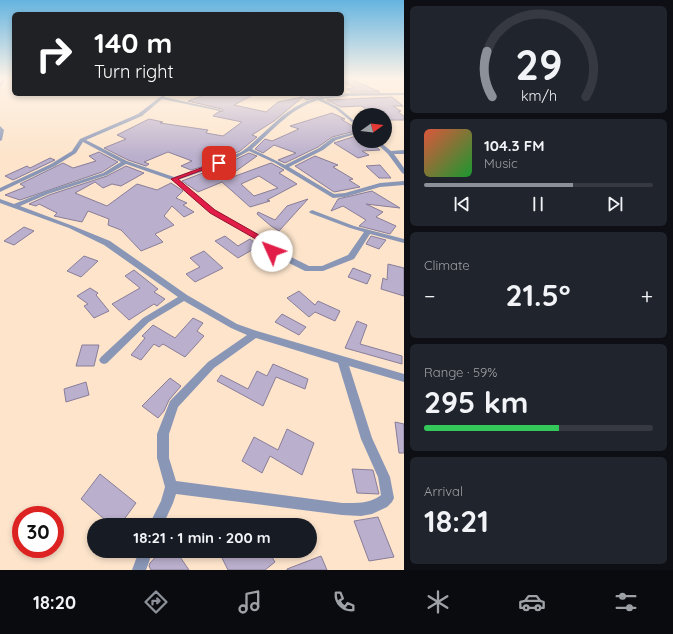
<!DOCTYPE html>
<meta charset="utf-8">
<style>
:root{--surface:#171b24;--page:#20242c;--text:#f1f3f6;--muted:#9ea1a6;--line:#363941;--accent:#8c9099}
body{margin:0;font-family:Quicksand,sans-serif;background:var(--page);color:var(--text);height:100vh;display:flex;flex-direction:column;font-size:15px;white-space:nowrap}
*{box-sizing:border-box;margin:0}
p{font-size:13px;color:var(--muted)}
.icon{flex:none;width:22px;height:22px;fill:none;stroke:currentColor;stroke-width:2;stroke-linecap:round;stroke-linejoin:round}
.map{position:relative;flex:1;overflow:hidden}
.side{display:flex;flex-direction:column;gap:6px;padding:6px;background:#0d0f14;width:269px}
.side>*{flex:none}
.hud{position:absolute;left:12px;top:12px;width:332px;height:84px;border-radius:6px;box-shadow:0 2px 6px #0003;background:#202124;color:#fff;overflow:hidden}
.needle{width:26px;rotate:75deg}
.tools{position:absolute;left:352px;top:108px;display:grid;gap:8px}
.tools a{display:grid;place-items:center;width:40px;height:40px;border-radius:50%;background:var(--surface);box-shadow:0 2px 6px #0003;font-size:20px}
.speed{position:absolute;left:12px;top:506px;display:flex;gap:8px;font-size:20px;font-weight:700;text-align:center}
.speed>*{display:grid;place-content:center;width:52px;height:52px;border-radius:50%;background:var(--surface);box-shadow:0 2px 6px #0003;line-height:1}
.speed .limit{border:6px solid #d22;background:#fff;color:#111}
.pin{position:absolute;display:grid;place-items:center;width:34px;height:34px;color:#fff;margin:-17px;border-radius:8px;box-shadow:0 2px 6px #0006}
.me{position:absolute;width:44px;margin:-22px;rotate:313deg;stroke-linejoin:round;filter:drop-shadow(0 0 3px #0008)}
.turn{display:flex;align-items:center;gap:14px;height:84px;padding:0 16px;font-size:18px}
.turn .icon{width:52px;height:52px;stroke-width:2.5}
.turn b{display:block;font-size:28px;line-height:34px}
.big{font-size:30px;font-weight:800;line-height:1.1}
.side .widget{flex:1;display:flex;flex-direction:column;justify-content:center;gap:6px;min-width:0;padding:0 14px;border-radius:6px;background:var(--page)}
.side .dial{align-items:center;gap:0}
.dial svg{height:104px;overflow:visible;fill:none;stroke:var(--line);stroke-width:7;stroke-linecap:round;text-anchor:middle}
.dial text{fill:var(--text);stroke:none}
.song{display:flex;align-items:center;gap:12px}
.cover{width:48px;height:48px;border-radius:6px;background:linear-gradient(135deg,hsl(10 70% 55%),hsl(130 70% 35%))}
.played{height:4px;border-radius:2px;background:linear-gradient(90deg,var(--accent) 65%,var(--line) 65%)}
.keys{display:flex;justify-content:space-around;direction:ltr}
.heat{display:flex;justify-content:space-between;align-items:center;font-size:22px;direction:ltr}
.charge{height:6px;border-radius:3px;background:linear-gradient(90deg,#34c759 59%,var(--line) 0)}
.trip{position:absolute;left:87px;top:518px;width:230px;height:40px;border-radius:20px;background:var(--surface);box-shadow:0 2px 6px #0003;font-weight:800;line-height:40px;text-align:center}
.tab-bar{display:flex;height:64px;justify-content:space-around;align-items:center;background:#090b0e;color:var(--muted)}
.tab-bar .icon{width:28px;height:28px}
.tab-bar .active{color:var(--accent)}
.tab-bar b{font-size:18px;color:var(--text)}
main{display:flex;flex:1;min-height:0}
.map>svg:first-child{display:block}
.building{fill:#baafcc;stroke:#897e99;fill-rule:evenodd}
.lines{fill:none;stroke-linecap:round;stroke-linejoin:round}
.minor{fill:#8996b6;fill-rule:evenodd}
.route{fill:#e11d48;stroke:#92132f}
</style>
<main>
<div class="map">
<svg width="404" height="570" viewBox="0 0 404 570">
<rect width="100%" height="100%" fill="#fde4cb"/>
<path class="building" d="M342 78H349L380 92H351L347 89 354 88 342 81Z
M207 94H255L234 105 266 112 278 102 302 97 297 94H331L306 100 303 97 274 121 252 135 257 137 240 151 211 164 191 170 181 166 192 161 168 152 144 162 149 164 146 166 128 160 104 148 126 139 117 135 149 119 163 122 160 123 208 130 206 133 223 136 242 122 213 116 218 112 223 111 222 109 188 101Z
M392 97 403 106H393L401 111 398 112 404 116V120H385V112H372L361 106 341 107 327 100Z
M332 113 345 119H341L359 130 332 137 318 147 285 163 278 160 296 153 274 145 263 153 255 149 265 139 272 141 299 129 290 126Z
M359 135V141H370L380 150 362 151 369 155 358 158 334 143Z
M99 152 118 162 102 172 20 200 5 195 25 187 20 184 63 163 73 168 96 161 89 156Z
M249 153 257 156 229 176 230 178 271 163 284 170 279 173 297 184 267 200 270 201 250 207 222 182 198 192 182 181 226 164ZM259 176 278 188 254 196 241 184Z
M315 156 338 165 333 167 353 179 349 180 360 187 334 192 295 166Z
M50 158 55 160 13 180 5 176 27 166 30 168Z
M380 165 391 178H379L366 166Z
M126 166 144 173 121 186 112 184 103 188 95 182 75 193 107 206 137 184 157 190 171 183 183 191 176 198 187 203 183 205 194 212 184 217 172 206 164 216 174 225 155 234 163 242 141 251 121 230 108 225 109 219 88 211 82 222 54 216 57 213 39 204 36 206 29 204 49 195 107 176Z
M372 191 400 208 366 204 383 212 376 217 396 226 390 234 359 226 366 220 343 206 331 211 338 199Z
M308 199 279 231 271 226 257 214 258 212 275 220 287 206Z
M24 227 34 231 14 245 4 241Z
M225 236 238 246 250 239 259 246 238 258 215 241Z
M371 236 386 240 379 249 366 244Z
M204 251 223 268 195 282 186 274 200 267 190 258Z
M84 256 98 261 81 277 67 271Z
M388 264 404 268V296L381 289 383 278 387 280Z
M353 268 371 275 367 284 348 277Z
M134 270 158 289 154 292 165 299 157 306 154 304 129 320 112 304 140 288 125 276Z
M90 288 98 293 96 295 109 311 94 318 84 306 88 304 77 296Z
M299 291 315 305 318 301 340 311 335 321 315 312 309 317 287 298Z
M282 314 306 327 299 335 275 322Z
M193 318 203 323 197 331 204 336 185 357 163 344 159 347 154 344 141 360 131 355 145 338 142 336 153 325 175 338Z
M357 321 367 325 360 344 402 356V364L345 348Z
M82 345H99L94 366H76Z
M273 364 308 379 305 389 276 377 263 406 217 381 221 375 248 389 257 371 267 376Z
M170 378 181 386 169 400 164 411 158 418 142 406Z
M86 382 89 395 66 402 64 389Z
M395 422 404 424V453H399Z
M287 429 314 443 302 475 270 456 262 473 242 461 254 437 278 450Z
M352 469 373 470 379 494 357 493Z
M100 474 136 503 120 525H111L81 499Z
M378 517 394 557 369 561 354 521Z
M161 551H176L189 570H151L149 566 150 563Z
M230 551H268L275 562 265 570H228L222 558Z
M321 556 327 570H287V569Z"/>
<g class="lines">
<path class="minor" d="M3 78H6L0 87V82Z
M349 93H404V95L349 96 322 99 338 107 359 125V128L336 109 318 100C290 109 273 130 252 149L285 165 319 148 332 138 359 131V133L336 140 323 150 289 167 334 194 345 193 380 183 404 181V185L380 187 345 197 333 198 275 163 249 151 226 163 178 180 215 211 259 236 275 249 309 266H322L348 255 364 232 350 228 310 213 309 212 312 210 354 226 404 239V243L370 234 354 259 323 271H305L269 253 255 238 211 213 172 180 126 164 107 175 48 194 20 206 73 226 110 241 187 295 237 324 257 331 404 374V382L349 366 372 438 390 477 394 498 392 502 387 507 372 514 361 516 342 515 176 494 173 503 163 525H149L161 501 165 487 157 458V434L170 401 208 362 247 335 231 328 184 301 149 322 107 363 104 364 101 363 99 360 101 357 143 318 178 297 104 245 69 228 0 203V199L14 204 44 192 103 173 121 162 83 142 76 153 55 166 2 191 0 192V188L51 164 72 151 80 139 138 114 164 94H168L164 97 222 110 220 111 162 99 142 116 86 140 127 161 174 177 212 165 241 152 248 147 282 116 295 107 307 101 321 97ZM256 338 338 363 361 439 378 477 381 495C370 504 356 503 342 503L176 481 169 458V434L178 407 214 368Z
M0 126 4 130 2 140 0 141Z
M374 141H379L391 151 404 150V154H394L404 168V174L402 173 388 154Z
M139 551H153L146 570H132Z"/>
</g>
<linearGradient id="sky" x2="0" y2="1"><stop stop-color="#65b4e0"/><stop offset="0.5" stop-color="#fef3e8"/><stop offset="1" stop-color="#fef3e8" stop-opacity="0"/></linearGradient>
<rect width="404" height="157" fill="url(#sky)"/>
<path class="route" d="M217 162 222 163 178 179 215 210 259 235 275 249V253H269L254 238 210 213 171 179Z"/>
</svg>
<div class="tools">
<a><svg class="needle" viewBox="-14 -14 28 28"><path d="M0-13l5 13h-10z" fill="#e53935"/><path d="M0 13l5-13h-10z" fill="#9ea1a6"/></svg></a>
</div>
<div class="speed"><div class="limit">30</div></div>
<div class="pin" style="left:219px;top:163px;background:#d93025"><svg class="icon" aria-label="arrive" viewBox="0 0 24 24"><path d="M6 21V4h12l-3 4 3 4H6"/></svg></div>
<svg class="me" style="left:272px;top:251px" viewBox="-20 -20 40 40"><circle r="19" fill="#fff"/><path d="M0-13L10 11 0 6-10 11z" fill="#e11d48"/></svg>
<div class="trip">18:21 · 1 min · 200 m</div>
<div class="hud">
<div class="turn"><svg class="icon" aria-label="right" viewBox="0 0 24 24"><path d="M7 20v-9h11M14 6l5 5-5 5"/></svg><div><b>140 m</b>Turn right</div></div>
</div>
</div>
<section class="side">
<div class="widget dial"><svg viewBox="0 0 100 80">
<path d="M14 69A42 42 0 1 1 86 69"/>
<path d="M14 69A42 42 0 0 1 10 34" stroke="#8c9099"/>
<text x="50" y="56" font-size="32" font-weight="700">29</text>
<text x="50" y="72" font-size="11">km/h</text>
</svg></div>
<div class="widget">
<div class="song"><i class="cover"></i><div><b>104.3 FM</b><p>Music</p></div></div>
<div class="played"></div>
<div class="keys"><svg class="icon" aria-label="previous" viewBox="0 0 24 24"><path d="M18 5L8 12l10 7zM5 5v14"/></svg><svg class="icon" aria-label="pause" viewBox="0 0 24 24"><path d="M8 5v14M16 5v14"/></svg><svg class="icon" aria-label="next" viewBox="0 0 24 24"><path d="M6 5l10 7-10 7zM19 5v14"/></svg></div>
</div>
<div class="widget"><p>Climate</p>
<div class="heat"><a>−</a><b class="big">21.5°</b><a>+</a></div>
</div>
<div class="widget"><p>Range · 59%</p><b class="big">295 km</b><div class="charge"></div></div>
<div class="widget"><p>Arrival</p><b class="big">18:21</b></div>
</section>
</main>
<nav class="tab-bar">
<b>18:20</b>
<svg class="icon active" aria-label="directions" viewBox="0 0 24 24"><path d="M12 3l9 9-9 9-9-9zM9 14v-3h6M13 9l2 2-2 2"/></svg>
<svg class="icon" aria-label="music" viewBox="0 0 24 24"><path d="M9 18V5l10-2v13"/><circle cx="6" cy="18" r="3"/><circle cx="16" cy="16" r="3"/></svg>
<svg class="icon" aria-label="phone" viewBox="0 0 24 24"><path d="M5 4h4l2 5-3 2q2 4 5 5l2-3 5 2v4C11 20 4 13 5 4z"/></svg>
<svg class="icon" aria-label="climate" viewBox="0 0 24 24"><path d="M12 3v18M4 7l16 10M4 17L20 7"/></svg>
<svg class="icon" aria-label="car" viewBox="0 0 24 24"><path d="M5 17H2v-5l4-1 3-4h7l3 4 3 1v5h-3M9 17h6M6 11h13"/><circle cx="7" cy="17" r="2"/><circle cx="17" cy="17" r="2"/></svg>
<svg class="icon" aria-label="filters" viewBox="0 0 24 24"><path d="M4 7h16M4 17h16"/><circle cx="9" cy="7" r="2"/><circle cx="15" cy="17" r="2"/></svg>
</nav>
